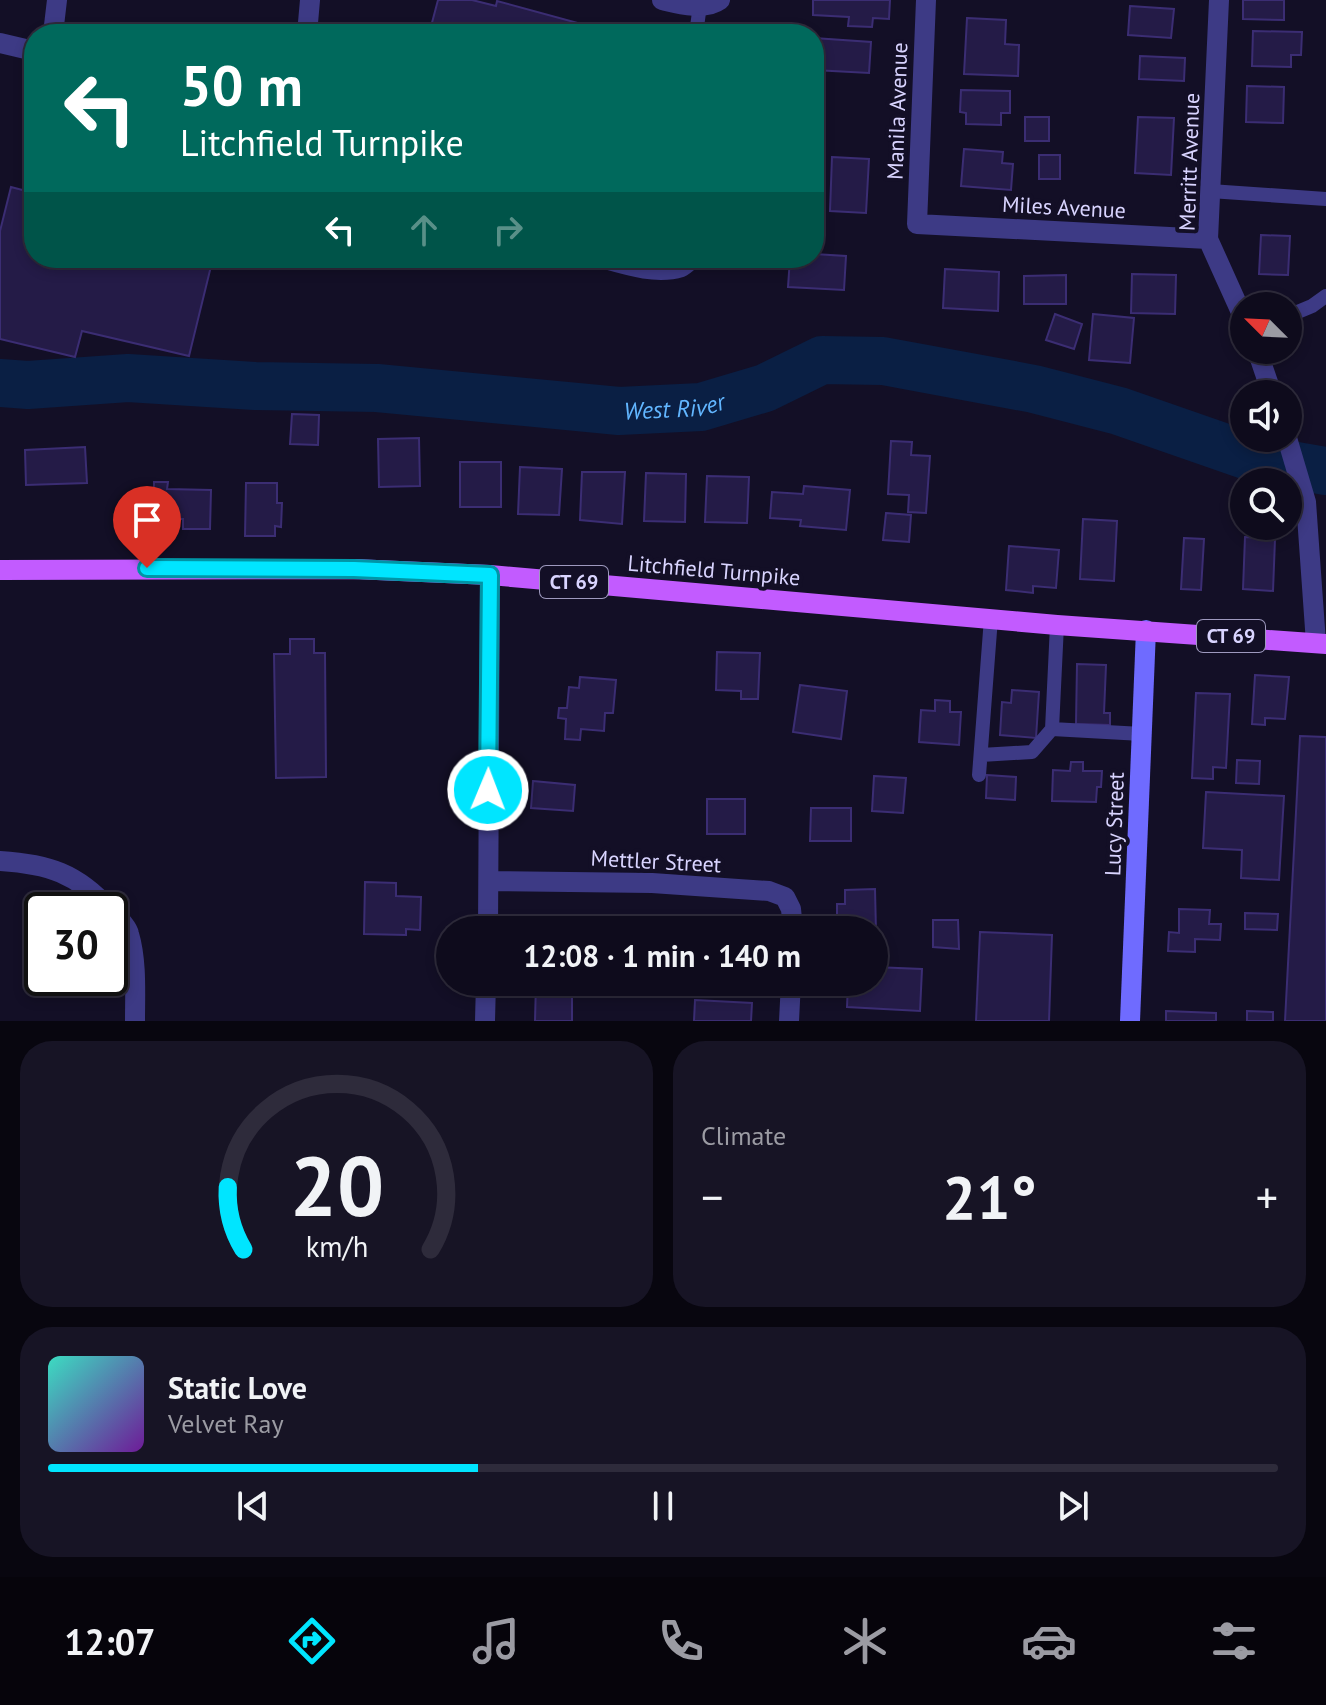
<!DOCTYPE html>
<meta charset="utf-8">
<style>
:root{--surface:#0e0b1c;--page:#171425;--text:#f1f3f6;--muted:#9b9ba3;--line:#2e2b3b;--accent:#00e5ff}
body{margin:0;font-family:"PT Sans",sans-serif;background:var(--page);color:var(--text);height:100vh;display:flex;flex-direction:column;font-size:30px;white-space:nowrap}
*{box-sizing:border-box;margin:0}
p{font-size:26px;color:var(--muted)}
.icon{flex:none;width:44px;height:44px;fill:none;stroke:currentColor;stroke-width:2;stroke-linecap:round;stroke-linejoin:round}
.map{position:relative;height:1021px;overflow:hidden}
.drawer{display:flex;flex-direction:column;gap:20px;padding:20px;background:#08060f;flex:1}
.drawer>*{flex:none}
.banner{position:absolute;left:24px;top:24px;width:800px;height:244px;border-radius:32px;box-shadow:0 4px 12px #0003,0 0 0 2px var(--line);background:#00695c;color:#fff;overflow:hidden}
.needle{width:52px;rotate:294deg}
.tools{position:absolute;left:1230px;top:292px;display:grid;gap:16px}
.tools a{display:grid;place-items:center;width:72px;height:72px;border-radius:50%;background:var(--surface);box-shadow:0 4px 12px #0003,0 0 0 2px var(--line);font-size:40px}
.speed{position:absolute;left:24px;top:892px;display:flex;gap:16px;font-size:40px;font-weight:700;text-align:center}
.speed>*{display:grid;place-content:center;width:104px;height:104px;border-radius:50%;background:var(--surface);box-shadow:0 4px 12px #0003,0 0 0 2px var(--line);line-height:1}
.speed .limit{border:4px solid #111;border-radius:12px;background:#fff;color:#111}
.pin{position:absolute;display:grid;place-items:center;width:68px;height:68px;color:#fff;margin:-82px -34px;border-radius:50% 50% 50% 0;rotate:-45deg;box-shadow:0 0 8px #0007}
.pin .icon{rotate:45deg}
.me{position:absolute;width:88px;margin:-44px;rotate:1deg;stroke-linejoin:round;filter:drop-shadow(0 0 6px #0008)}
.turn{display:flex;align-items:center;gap:28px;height:168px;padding:0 24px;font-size:36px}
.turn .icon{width:104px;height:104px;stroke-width:2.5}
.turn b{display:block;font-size:56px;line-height:68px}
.lanes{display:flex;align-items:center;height:76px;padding:0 24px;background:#0003;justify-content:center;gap:40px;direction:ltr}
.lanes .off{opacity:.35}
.big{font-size:60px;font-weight:700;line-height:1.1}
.drawer .card{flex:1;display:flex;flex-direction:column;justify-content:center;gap:12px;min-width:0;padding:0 28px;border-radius:32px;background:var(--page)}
.drawer .dial{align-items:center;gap:0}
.dial svg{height:208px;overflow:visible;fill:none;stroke:var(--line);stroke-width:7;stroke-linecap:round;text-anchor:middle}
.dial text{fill:var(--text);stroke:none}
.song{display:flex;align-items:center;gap:24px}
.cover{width:96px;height:96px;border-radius:12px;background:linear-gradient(135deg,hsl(170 70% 55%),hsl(280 70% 35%))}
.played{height:8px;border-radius:4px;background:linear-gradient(90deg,var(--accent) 35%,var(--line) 35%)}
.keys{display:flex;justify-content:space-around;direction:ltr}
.heat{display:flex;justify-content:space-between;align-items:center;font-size:44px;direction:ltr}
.drawer .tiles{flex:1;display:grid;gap:20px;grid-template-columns:1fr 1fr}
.card:last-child{grid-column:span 2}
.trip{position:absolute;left:436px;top:916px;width:452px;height:80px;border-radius:40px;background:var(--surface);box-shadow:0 4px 12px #0003,0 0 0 2px var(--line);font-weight:700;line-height:80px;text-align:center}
.tabs{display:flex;height:128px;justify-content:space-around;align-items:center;background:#06040b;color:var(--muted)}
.tabs .icon{width:56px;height:56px}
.tabs .on{color:var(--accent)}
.tabs b{font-size:36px;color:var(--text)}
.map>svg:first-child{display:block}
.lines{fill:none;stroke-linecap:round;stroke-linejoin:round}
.river{stroke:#0a1f44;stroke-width:48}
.building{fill:#241b47;stroke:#3b2d73;stroke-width:2}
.service{stroke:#3d3a85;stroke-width:14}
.minor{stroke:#3d3a85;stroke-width:20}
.secondary{stroke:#6f6bff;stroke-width:20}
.primary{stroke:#c25bff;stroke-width:20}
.route-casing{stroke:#0095a6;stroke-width:20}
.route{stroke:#00e5ff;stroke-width:14}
.labels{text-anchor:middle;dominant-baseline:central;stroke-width:8;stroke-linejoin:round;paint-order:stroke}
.shield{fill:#130f26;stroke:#9e99be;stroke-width:2}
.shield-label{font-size:20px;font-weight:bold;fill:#d9d4ff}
.street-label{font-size:22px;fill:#d9d4ff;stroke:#130f26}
.water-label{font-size:24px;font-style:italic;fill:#62b6ff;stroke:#130f26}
</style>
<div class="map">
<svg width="1326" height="1021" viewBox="0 0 1326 1021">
<rect width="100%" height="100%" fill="#130f26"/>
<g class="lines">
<path class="river" id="s1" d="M0 383 28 385 128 378 255 386 377 388 619 411 701 407 765 388 822 360 883 361 1034 389 1119 411 1257 459 1326 471"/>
</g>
<path class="building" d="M438 0H472L496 6 497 1 618 34H429Z
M813 0H890L889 19 873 18 872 27 848 26 849 17 813 15Z
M1243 0H1284V20L1243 19Z
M1130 6 1174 9 1171 38 1128 35Z
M967 18 1006 20 1005 44 1019 45 1018 76 964 74Z
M1253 31 1302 32 1301 55H1291V67L1252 66Z
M814 38 871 42 869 73 814 70Z
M1140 56 1185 58 1184 81 1139 79Z
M1247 86 1284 87 1283 123 1246 122Z
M961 90 1010 91V113H1001V125L966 124V113L960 112Z
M1025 117H1049V141H1025Z
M1138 117 1174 118 1171 175 1135 173Z
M964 149 1003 152 1002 163 1013 164 1011 190 961 186Z
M1039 155H1060V179H1039Z
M832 157 869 159 866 213 830 211Z
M11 187 34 193V258H213L189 356 82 331 75 357 0 339V231Z
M1261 235 1290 236 1288 275 1259 274Z
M814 254 846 256 844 290 788 287 790 258H814Z
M945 269 999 272 998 311 943 308Z
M1132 274 1176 275 1175 314 1131 313Z
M1066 275V304H1024V276Z
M1055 314 1082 324 1074 349 1046 340Z
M1093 314 1134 318 1130 363 1089 360Z
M292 414 319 415 318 445 290 444Z
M419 438 420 486 379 487 378 439Z
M891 441 912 442 911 455 930 456 926 513 908 512 909 495 888 494Z
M85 447 87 483 26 485 25 450Z
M460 462H501V507H460Z
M520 467 562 469 559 515 518 514Z
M582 472H625L622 524 580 520Z
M646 473 686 474 685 522 644 521Z
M707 476 749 477 747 523 705 522Z
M154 482H168L167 489 211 490 210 529H183V519H141L140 489H154Z
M246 483H277V503H282L281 527 275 526V536H245Z
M804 486 850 490 846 530 800 526 801 520 770 518 772 492 803 494Z
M886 513 911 515 909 542 883 540Z
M1083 519 1117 521 1114 581 1080 579Z
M1245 537 1275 539 1273 591 1243 589Z
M1184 538 1204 539 1201 590 1181 589Z
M1009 546 1059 550 1056 588 1033 586V593L1006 590Z
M290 639H314V653H325L326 777 276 778 274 654H290Z
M717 652 760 653 758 699H741V691L716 690Z
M1077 664 1106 665 1104 713H1110V725L1076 724Z
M1255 675 1289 677 1285 719 1265 718V725L1252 724Z
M580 677 616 680 613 713H605L604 731 581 729 580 740 565 739 566 719 558 718 559 708H567L569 687 579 688Z
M800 685 847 691 841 739 793 732Z
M1012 690 1039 692 1036 738 1000 735 1002 702 1011 703Z
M1196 693 1230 694 1226 768 1213 767V779L1192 778Z
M935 700 950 701V712H961L959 745 919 742 921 710 935 711Z
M1300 736 1326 737V1021H1285Z
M1237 760 1260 761 1259 784 1236 783Z
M1071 762H1083V771H1102L1101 787H1097L1096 802 1052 801 1053 770 1070 771Z
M987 775 1016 777 1015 800 986 798Z
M874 776 906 778 903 813 872 811Z
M533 781 575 785 573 811 531 808Z
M1206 792 1284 796 1279 880 1241 878 1242 850 1203 848Z
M707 799H745V834H707Z
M811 808H851V841H810Z
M365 882 396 883V896L421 897 420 930 406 929V935L364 934Z
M875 889 876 932 874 930H846L845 917H837V904H845V890Z
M1179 909 1210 910 1209 924H1221L1220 940 1195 939V952L1168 951 1169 932 1179 933Z
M1245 913 1278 914 1277 930 1245 929Z
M536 920 594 921V930H536Z
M933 920H958L959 949 933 947Z
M980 932 1052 935 1049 1021H976Z
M874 967 922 969 920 1011 847 1007 848 982H874Z
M536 982H572V1021H535Z
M695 1000 752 1003 751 1021H694Z
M1166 1011 1216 1013V1021H1166Z
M1247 1011 1273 1012V1021H1247Z"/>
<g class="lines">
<path class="service" d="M696 34 700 5
M1210 191 1326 199
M590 258C617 265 653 279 682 270 687 268 692 262 697 258
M1288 316 1312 306 1326 296
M1057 625 1052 729 1142 734
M981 755 1032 752 1052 729
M979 775 991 618"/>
<path class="minor" d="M662 0C679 4 705 11 720 0
M926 0 917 224 1208 239
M1219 0 1208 239 1244 319
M53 34 57 0
M307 34 310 0
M0 43 34 51
M1257 350 1272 394
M1287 438 1306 502 1316 643
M0 861C48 864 77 873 110 910 116 917 127 925 129 934 137 961 135 993 135 1021
M489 881 652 883 769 891 785 897 791 909 793 930
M488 930 490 575
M485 1021 486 982
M789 1021 791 982"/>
<path class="secondary" d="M1130 1021 1146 630"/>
<path class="primary" d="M0 570 354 569 490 575 1057 625 1326 644"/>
</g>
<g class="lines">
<g class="route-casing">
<path id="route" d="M147 568 354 569 490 575 488 790"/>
</g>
<use href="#route" class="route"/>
</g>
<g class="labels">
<g class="shield">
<rect x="540" y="566" width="68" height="32" rx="6"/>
<rect x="1197" y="620" width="68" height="32" rx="6"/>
</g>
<g class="shield-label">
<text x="574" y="582">CT 69</text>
<text x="1231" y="636">CT 69</text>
</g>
<g class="street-label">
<text transform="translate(897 111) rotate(-88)">Manila Avenue</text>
<text transform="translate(1189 162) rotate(-88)">Merritt Avenue</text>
<text transform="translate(1064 207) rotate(3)">Miles Avenue</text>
<text transform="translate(714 570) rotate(5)">Litchfield Turnpike</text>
<text transform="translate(1114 824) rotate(-88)">Lucy Street</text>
<text transform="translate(656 861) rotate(3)">Mettler Street</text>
</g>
<g class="water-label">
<text stroke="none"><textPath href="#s1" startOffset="676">West River</textPath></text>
</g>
</g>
</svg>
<div class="tools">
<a><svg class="needle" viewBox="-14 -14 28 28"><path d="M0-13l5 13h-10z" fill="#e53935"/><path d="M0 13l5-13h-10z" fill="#9b9ba3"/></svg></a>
<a><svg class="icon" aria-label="sound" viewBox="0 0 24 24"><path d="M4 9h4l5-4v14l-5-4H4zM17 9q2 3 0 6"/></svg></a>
<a><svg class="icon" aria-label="search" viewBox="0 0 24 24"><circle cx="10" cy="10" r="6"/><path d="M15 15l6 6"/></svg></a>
</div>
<div class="speed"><div class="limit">30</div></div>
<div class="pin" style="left:147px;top:568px;background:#d93025"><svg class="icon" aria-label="arrive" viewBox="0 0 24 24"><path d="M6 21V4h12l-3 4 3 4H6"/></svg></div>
<svg class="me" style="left:488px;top:790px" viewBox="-20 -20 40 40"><circle r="17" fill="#00e5ff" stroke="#fff" stroke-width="3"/><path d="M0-11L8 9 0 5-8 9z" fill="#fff"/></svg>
<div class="trip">12:08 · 1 min · 140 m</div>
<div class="banner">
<div class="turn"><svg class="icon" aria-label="left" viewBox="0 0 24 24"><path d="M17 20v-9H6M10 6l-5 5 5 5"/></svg><div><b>50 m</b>Litchfield Turnpike</div></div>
<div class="lanes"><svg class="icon" aria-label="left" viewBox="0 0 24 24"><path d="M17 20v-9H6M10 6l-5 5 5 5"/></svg><svg class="icon off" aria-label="ahead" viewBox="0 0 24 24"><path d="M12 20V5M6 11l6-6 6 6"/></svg><svg class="icon off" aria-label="right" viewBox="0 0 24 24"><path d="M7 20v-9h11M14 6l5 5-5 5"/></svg></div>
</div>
</div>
<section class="drawer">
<div class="tiles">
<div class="card dial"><svg viewBox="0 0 100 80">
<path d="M14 69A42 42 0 1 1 86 69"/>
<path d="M14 69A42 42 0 0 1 8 45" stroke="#00e5ff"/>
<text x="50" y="56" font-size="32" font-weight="700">20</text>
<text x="50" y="72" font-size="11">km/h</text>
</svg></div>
<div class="card"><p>Climate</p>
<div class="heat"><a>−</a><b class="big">21°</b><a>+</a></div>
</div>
<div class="card">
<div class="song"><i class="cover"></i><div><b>Static Love</b><p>Velvet Ray</p></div></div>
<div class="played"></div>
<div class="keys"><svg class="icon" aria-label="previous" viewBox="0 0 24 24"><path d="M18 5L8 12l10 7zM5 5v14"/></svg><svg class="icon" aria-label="pause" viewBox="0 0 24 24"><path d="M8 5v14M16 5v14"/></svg><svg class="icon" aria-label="next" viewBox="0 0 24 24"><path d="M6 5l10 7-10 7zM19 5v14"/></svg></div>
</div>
</div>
</section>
<nav class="tabs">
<b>12:07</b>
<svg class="icon on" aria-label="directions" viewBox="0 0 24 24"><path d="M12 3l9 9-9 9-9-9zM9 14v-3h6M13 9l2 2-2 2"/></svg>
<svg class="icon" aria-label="music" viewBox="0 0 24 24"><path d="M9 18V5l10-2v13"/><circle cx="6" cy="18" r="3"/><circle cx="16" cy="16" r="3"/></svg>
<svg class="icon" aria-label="phone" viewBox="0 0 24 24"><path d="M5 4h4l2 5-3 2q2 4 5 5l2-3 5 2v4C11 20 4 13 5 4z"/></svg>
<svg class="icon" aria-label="climate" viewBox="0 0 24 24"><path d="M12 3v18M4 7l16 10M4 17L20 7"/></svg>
<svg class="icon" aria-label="car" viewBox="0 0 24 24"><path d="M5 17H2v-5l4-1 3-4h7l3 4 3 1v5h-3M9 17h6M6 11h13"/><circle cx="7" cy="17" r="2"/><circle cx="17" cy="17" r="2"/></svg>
<svg class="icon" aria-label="filters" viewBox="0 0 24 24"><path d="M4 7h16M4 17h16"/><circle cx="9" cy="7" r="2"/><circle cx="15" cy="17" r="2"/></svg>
</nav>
